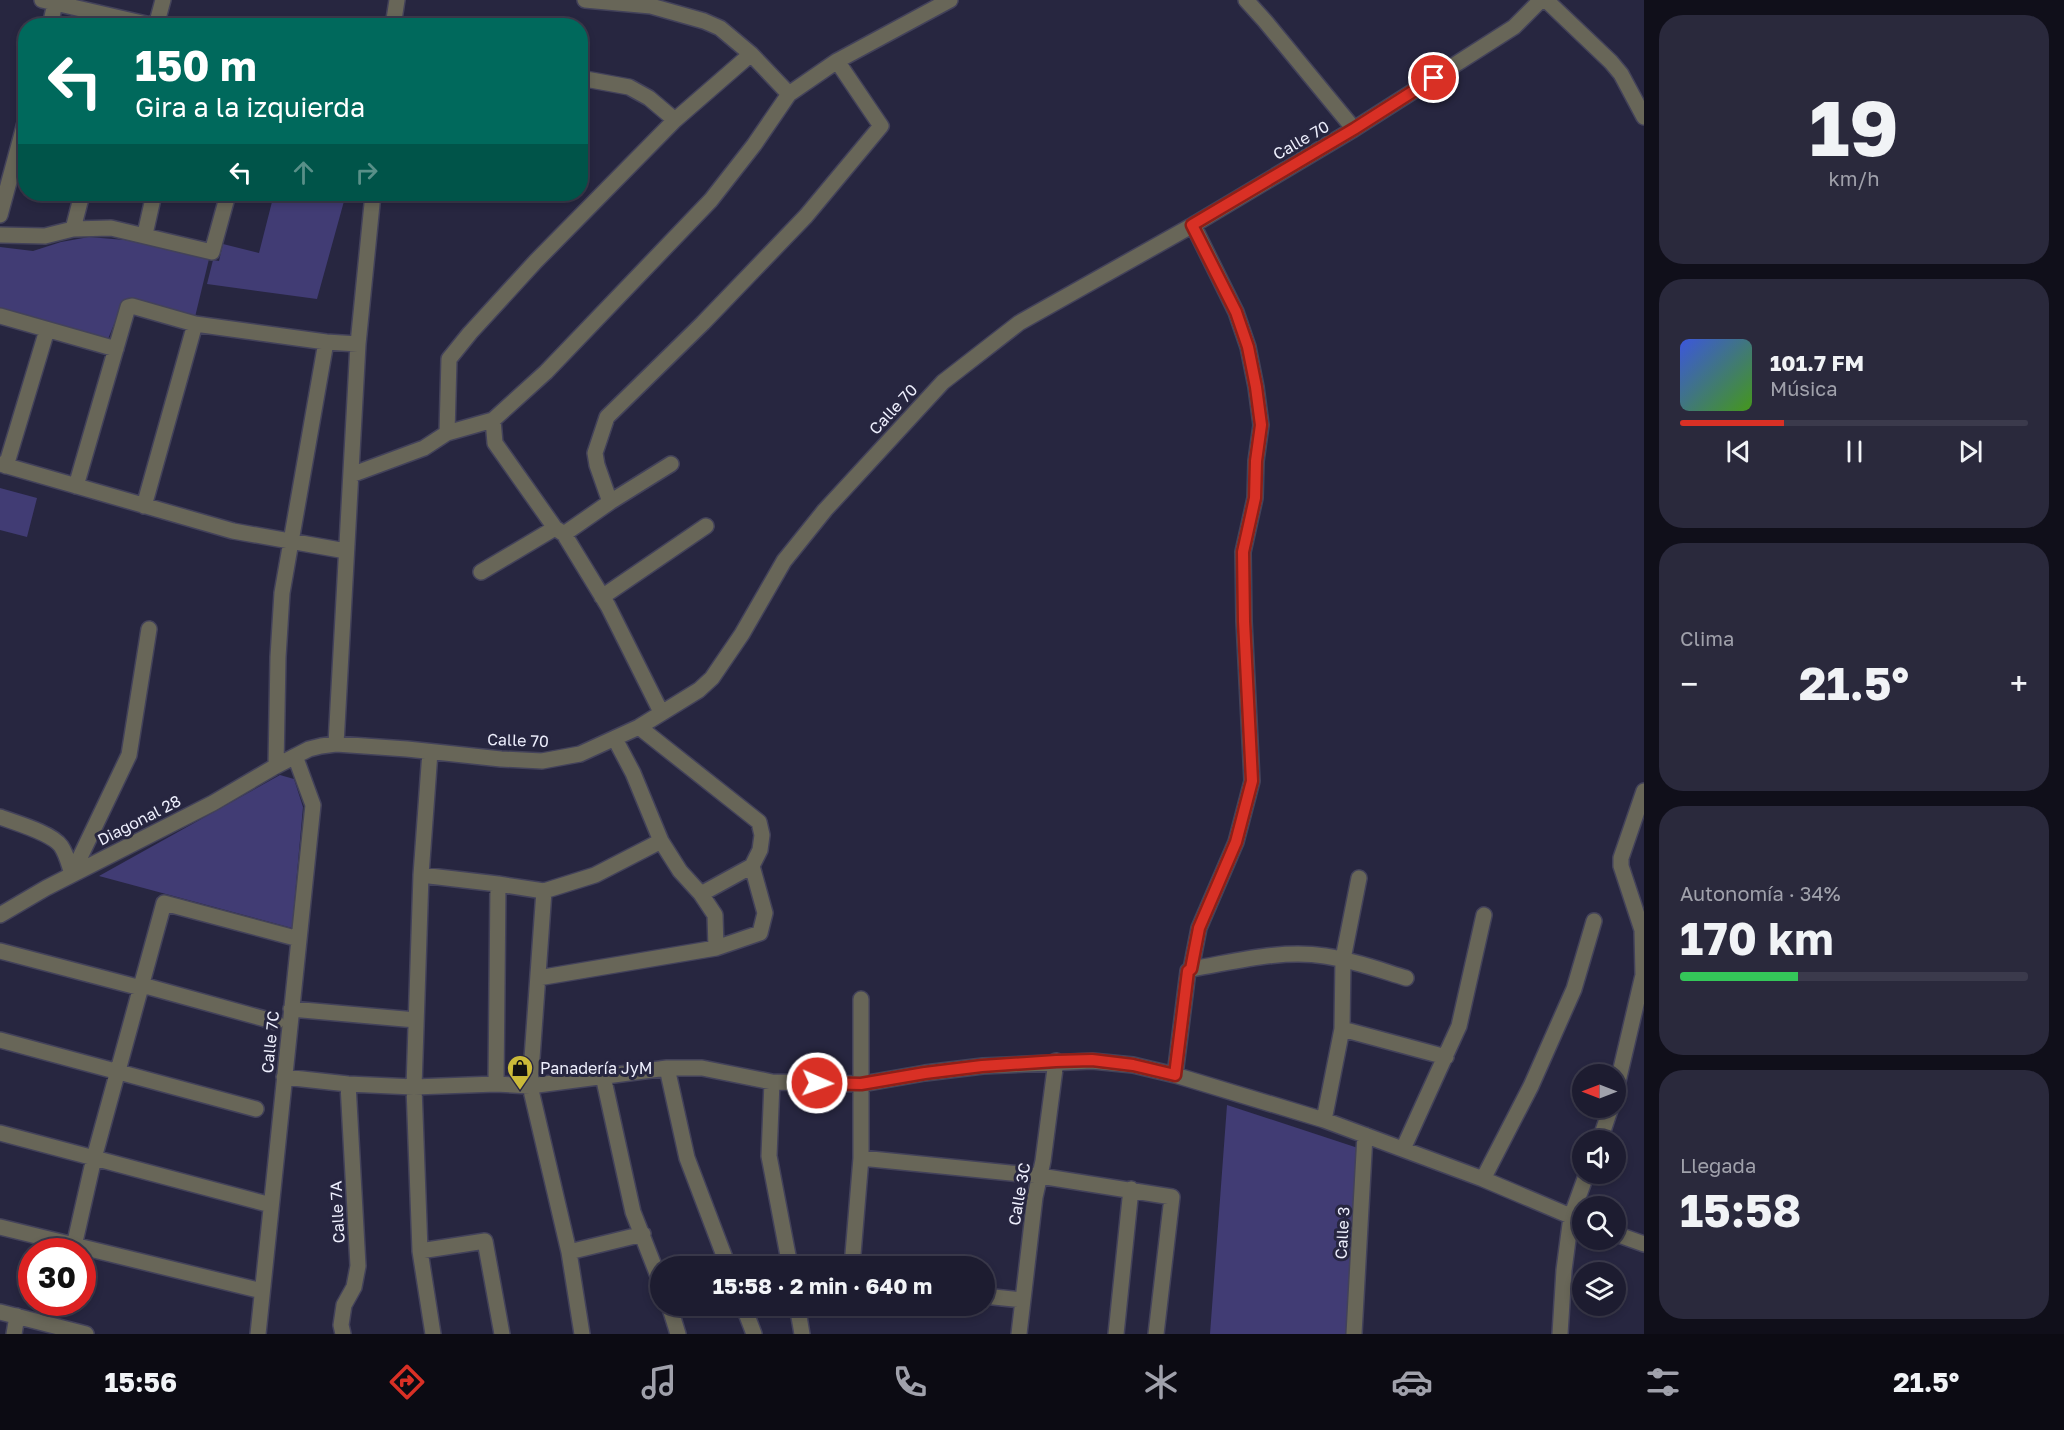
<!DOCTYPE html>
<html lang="es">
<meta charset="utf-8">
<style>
:root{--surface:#1d1c30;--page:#2a293c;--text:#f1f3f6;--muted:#a0a1ab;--line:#3b3a4c;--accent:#d93025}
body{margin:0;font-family:"Golos Text",sans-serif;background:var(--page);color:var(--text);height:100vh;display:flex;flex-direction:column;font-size:22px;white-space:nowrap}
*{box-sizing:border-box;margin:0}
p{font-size:20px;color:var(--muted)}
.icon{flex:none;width:33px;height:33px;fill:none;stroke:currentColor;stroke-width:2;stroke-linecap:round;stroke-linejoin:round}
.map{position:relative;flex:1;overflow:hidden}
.side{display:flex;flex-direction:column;gap:15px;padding:15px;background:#100f1a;width:420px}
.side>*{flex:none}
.top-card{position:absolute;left:18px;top:18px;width:570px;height:183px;border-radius:24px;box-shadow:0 3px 9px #0003,0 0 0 2px var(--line);background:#00695c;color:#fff;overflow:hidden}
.needle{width:39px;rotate:270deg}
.fabs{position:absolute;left:1572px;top:1064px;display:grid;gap:12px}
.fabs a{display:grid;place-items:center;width:54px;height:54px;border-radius:50%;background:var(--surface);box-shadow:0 3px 9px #0003,0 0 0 2px var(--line);font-size:30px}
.speed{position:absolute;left:18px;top:1238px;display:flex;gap:12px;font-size:30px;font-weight:700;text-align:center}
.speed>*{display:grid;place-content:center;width:78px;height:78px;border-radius:50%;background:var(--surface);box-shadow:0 3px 9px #0003,0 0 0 2px var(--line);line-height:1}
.speed .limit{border:9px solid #d22;background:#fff;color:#111}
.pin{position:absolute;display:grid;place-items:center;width:51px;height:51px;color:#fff;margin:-26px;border:3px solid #fff;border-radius:50%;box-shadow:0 2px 6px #0007}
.me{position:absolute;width:66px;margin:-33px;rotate:92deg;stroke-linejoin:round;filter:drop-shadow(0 0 4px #0008)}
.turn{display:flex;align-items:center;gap:21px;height:126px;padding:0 18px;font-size:27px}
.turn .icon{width:78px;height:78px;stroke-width:2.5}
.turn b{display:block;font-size:42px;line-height:51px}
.lanes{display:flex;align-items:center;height:57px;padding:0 18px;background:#0003;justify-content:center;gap:30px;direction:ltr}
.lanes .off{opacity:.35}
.big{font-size:45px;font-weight:700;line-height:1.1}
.side .card{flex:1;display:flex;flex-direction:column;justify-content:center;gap:9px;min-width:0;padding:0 21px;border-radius:24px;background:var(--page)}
.side .dial{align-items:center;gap:0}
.dial b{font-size:78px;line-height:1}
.song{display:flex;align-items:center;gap:18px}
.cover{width:72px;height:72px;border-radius:9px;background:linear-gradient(135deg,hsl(230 70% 55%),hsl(100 70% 35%))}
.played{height:6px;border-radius:3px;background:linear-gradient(90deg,var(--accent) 30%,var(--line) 30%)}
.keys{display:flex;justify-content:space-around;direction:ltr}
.heat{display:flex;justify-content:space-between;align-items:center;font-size:33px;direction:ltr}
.charge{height:9px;border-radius:4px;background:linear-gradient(90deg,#34c759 34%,var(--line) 0)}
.trip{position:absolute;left:650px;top:1256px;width:345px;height:60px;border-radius:30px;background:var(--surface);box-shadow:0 3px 9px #0003,0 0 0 2px var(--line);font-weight:700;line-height:60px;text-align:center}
.tabs{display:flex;height:96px;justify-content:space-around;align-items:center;background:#0c0b13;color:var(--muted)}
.tabs .icon{width:42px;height:42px}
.tabs .active{color:var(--accent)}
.tabs b{font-size:27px;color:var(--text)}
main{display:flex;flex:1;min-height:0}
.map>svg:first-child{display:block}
.green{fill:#413c74}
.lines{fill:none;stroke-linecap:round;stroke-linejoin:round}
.minor-casing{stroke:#43425a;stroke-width:18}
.minor{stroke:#686658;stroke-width:15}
.route-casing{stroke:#8d1f18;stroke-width:15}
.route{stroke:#d93025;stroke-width:10}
.labels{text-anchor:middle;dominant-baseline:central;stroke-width:6;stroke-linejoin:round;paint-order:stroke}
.street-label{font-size:16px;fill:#eeeffd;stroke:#272640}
.poi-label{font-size:16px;fill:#eeeffd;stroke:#272640;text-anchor:start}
</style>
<main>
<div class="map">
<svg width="1644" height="1334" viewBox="0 0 1644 1334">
<rect width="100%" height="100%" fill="#272640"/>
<path class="green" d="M274 194H346L317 299 207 284 213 260 219 261 223 244 259 253Z
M89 237 125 240 209 259 195 317 121 307 108 339 0 310V247L33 251 61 242Z
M0 488 37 498 27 537 0 530Z
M280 775 294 779 303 807 292 928 99 876Z
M1227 1105 1361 1149 1348 1334H1210Z"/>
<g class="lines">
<g class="minor-casing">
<path id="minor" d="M42 0 155 26
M585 0 651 6 704 21 720 28 751 54 789 94
M1246 0 1265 21 1354 129
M1546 0 1611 62 1621 74 1644 117
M50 26 55 3
M156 26 163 0
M393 26 397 0
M580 78 629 87 649 98 675 120
M0 215 26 119
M73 229 82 194
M145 234 154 194
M0 235 45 236 73 229 111 228 212 252 228 194
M0 316 116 349
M493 420 495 443 555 528 564 534 608 606 661 712
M447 433 449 359 470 333 536 261 675 120 751 54
M0 464 233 531 346 551
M6 466 47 330
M351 475 424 448 447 433 493 420 546 372 711 200 754 145 789 94 837 61 950 0
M76 486 128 307 132 306 195 324 326 342 358 344
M610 502 597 465 595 453 607 417 703 323 806 216 881 126 837 61
M144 506 195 324
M564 534 610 502 671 464
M481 572 555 528
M602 597 706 526
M639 727 759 822 762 835 760 850 752 866 701 894
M615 739 633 773 661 841 680 871 701 894 715 915 716 948
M336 744 358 344 373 194
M430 752 421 875 414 1087 420 1251 433 1334
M276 766 278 657 282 593 326 342
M0 817C16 823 52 833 61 846 67 855 69 865 72 874
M72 874 129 755 149 629
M421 875 498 884 544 891 595 875 661 841
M544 891 530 1086 569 1252 582 1334
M0 915 46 888 213 803 276 766 309 749 321 746 336 744 407 749 501 759 542 761 580 754 639 727 699 690 712 678 742 634 784 561 825 510 943 382 1019 323 1193 225 1354 129 1514 27 1541 0
M0 951 141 988
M1191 969C1234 962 1281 949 1325 956 1353 960 1380 970 1406 978
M538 978 716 948 760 933 765 913 752 866
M142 985 276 1022
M291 1009 416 1020
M1342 1029 1446 1057
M0 1040 256 1109
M667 1068 687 1158 728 1266
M1175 1075 1188 971 1191 969 1199 928 1236 842 1252 781 1244 621 1243 552 1255 498 1256 461 1261 425 1256 387 1248 347 1236 312 1193 225
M603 1076 633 1212 660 1281
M284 1077 348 1084 414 1087 496 1084 530 1086 667 1068H702L772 1082 862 1084 925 1073 983 1066 1092 1061 1133 1065 1175 1075 1324 1120 1483 1179 1582 1221
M772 1082 769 1156 790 1266
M496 1084 498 884
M1616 1090 1643 975 1642 930 1621 866V858L1644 791
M1324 1120 1342 1029 1343 959 1359 878
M0 1133 271 1205
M1600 1140 1611 1107
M1403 1149 1459 1026 1484 915
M861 1158 1040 1176 1172 1197 1156 1334
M1483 1179 1531 1086 1574 989 1594 921
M0 1227 262 1291
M1616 1234 1644 1244
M74 1246 94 1158 164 903 299 939
M420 1251 485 1241 502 1334
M569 1252 643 1234
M852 1266 861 1158V999
M984 1296 1022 1300
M669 1305 678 1334
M743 1305 754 1334
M797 1305 802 1334
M0 1312 86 1334
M14 1334 17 1316
M258 1334 313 805 295 756
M343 1334 341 1325 344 1305 354 1287 358 1266 348 1084
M1019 1334 1035 1197 1043 1161 1056 1061
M1116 1334 1131 1189
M1354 1334 1365 1135
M1560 1334 1564 1270 1571 1217 1587 1173"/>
</g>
<use href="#minor" class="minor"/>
</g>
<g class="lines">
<g class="route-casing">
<path id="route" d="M817 1083 861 1084 925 1073 982 1066 1056 1061 1092 1060 1133 1065 1175 1075 1188 971 1191 969 1199 928 1236 842 1252 781 1244 621 1243 552 1255 498 1256 461 1261 425 1256 387 1248 347 1236 312 1192 225 1354 129 1434 78"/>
</g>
<use href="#route" class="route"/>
</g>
<defs>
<g id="shop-pin" transform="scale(1.35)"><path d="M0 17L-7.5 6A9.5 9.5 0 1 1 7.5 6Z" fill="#cbba39" stroke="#272640"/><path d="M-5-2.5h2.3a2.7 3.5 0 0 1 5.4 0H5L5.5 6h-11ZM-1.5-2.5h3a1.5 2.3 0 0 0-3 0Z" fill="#111"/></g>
</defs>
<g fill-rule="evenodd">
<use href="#shop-pin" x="520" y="1068"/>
</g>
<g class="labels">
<g class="street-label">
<text transform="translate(1301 140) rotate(-30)">Calle 70</text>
<text transform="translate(893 409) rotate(-47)">Calle 70</text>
<text transform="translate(518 740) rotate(2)">Calle 70</text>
<text transform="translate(139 820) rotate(-27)">Diagonal 28</text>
<text transform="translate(270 1042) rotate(-84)">Calle 7C</text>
<text transform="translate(1019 1194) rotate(-80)">Calle 3C</text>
<text transform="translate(337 1212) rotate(-93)">Calle 7A</text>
<text transform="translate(1342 1233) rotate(-87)">Calle 3</text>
</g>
<g class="poi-label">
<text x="540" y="1068">Panadería JyM</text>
</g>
</g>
</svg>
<div class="fabs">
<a><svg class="needle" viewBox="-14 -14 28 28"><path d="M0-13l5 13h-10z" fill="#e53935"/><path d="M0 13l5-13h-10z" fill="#a0a1ab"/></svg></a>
<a><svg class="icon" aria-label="sound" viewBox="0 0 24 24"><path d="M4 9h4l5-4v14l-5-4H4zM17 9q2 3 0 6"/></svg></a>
<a><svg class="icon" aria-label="search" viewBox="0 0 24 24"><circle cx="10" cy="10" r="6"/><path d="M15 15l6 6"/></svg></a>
<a><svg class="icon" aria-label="layers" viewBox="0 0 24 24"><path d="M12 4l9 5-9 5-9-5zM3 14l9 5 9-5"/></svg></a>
</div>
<div class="speed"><div class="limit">30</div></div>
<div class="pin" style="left:1434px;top:78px;background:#d93025"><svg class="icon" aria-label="arrive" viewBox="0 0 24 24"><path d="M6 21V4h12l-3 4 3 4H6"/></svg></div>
<svg class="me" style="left:817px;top:1083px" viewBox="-20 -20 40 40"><circle r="17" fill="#d93025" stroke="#fff" stroke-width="3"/><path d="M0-11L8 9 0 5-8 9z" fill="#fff"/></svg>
<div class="trip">15:58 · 2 min · 640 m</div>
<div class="top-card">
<div class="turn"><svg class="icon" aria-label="left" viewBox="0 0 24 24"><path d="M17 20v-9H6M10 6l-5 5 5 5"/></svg><div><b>150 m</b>Gira a la izquierda</div></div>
<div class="lanes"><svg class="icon" aria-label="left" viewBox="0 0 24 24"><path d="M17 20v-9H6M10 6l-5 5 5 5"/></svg><svg class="icon off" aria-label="ahead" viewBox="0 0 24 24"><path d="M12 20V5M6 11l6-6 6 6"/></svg><svg class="icon off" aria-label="right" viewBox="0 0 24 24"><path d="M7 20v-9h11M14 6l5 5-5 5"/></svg></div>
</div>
</div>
<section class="side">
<div class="card dial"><b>19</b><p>km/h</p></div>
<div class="card">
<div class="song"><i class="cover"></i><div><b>101.7 FM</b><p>Música</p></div></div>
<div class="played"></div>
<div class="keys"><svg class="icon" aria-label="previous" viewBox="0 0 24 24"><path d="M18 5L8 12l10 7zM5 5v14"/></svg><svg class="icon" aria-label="pause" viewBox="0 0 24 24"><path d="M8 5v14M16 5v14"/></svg><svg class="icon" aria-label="next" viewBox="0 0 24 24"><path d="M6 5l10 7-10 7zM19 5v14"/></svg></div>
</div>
<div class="card"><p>Clima</p>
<div class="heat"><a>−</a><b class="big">21.5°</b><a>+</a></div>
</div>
<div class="card"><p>Autonomía · 34%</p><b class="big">170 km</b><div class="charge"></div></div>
<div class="card"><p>Llegada</p><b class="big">15:58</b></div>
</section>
</main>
<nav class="tabs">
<b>15:56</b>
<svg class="icon active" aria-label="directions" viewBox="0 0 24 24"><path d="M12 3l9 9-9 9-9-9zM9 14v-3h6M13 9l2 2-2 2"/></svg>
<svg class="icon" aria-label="music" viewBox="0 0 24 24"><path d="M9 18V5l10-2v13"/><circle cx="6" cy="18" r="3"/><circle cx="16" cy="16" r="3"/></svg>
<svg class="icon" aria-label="phone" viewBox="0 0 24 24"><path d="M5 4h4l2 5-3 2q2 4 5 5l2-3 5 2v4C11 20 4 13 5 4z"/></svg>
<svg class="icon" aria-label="climate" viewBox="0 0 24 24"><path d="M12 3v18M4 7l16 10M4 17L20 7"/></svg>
<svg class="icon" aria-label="car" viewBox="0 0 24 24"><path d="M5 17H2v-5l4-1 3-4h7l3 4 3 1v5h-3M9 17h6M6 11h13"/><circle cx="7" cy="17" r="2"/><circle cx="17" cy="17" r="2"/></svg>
<svg class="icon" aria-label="filters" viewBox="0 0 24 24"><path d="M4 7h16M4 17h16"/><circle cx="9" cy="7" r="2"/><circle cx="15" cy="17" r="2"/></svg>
<b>21.5°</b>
</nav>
